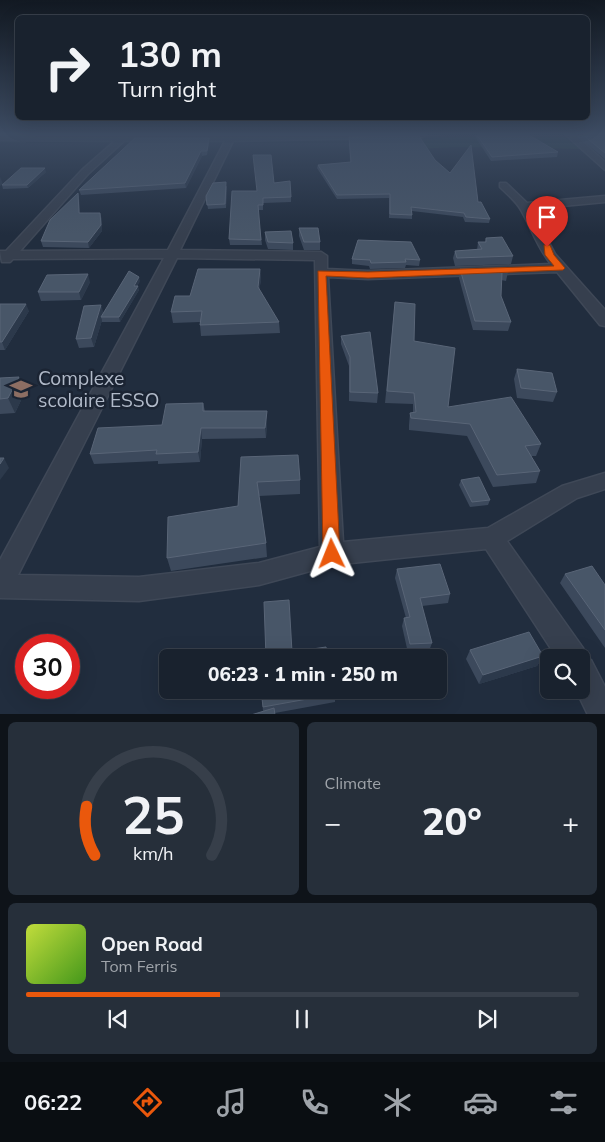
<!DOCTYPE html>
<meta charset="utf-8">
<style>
:root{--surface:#19222e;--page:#262f3a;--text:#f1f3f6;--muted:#9fa4aa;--line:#373f4a;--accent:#ea580c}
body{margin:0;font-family:Mulish,sans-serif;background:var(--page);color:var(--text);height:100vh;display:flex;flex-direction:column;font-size:19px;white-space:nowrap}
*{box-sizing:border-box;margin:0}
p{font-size:16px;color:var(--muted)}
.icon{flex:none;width:28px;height:28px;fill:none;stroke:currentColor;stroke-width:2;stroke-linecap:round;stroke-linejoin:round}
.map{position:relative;height:714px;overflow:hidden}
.details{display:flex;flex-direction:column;gap:8px;padding:8px;background:#0e1319;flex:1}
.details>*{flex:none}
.banner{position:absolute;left:15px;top:15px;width:575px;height:105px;border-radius:8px;box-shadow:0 5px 20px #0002,0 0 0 1px var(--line);background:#19222e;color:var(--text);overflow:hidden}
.fabs{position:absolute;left:540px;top:649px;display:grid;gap:10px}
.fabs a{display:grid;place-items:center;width:50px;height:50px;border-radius:8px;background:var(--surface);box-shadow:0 5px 20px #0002,0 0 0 1px var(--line);font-size:25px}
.speed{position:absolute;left:15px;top:634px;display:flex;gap:10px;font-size:25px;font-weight:700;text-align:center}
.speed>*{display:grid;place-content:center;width:65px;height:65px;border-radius:50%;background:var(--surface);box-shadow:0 5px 20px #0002,0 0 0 1px var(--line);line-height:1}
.speed .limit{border:8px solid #d22;background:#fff;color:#111}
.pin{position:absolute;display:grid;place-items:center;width:42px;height:42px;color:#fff;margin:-51px -21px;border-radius:50% 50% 50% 0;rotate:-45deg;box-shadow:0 0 5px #0007}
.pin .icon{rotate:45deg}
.me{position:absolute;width:55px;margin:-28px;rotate:358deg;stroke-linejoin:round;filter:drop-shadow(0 0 4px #0008)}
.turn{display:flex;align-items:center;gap:18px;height:105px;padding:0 20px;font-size:22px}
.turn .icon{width:65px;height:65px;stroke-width:2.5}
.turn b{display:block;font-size:35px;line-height:42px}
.big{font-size:38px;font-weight:800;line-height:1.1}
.details .widget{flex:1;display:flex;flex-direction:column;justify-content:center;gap:8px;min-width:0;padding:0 18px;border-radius:8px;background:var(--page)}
.details .dial{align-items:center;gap:0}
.dial svg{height:130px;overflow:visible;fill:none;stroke:var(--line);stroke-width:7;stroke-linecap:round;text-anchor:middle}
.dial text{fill:var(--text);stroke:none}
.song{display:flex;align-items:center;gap:15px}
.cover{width:60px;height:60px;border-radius:8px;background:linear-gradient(135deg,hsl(70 70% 55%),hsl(100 70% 35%))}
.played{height:5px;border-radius:2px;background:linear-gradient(90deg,var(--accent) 35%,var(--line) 35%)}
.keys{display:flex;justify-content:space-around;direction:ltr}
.heat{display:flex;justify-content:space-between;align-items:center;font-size:28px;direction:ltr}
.details .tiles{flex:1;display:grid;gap:8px;grid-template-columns:1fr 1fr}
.widget:last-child{grid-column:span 2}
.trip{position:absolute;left:159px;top:649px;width:288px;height:50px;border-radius:8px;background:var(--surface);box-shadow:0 5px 20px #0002,0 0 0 1px var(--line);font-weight:800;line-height:50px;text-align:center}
.menu{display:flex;height:80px;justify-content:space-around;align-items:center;background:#0a0e12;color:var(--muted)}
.menu .icon{width:35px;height:35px}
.menu .selected{color:var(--accent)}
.menu b{font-size:22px;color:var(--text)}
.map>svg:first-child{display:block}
.green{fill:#243c3f}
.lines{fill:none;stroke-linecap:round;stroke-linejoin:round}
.street-casing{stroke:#3f4857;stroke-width:3}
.street{fill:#363f4e;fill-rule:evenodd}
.wall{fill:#3c495c}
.shaded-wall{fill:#2c394b}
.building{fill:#485668;stroke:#596577}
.route{fill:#ea580c;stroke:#983908}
.labels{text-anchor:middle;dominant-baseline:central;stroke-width:5;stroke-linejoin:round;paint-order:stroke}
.poi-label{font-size:19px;fill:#b1bac9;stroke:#1b2433;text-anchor:start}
</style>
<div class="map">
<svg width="605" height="715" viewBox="0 0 605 715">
<rect width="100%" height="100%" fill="#212d3e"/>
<path class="green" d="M487 135H562L580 149 456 147 418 149 415 140Z"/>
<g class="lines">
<g class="street-casing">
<path id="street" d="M121 135H426L422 137 233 141 180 250 321 252 327 256V269L368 271 551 264C538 249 531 227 521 210 516 201 507 194 500 187V183H506L527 203 605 196V202L531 209 555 254 605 310V326L600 325 557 272 368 279 328 277 343 542 488 528 562 486 605 473V489L577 498 507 541 583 648 587 658 591 660 605 687V715H588L576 690H581V658H557L486 549 332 565 259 585 139 601 0 598V560L164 258 13 259 10 262H2L0 251H6L82 170 115 141 0 140V136ZM124 141H225L168 250 20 251 88 174ZM177 258 315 260 320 547 259 563 139 577 18 575Z
M566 135H575L605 162V170Z"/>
</g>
<use href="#street" class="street"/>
</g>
<path class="wall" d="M474 135H529L558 152 557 157 491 161Z
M576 135H605V159Z
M349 137 435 160 478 202 490 219 489 223 465 222 463 217 412 211V219L389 218V198L337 199 317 168 318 165 350 162Z
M209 138V143L207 155 202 156 186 188 81 195 79 190Z
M46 172 28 188 3 189 2 185Z
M274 183 291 197V202L263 203V210H258L262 245H230L229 239 257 191Z
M227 186 226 208 208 209 206 196Z
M78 193 79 198 80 213 102 219V231L89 248 43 247 41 241Z
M299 228 320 242V250H304L299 236Z
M265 232 293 243V250L268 249 265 240Z
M486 238 513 256 511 264 455 266 453 258 455 251 477 250 478 242H485Z
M358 240 420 260 419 266 406 265 405 268 370 269 369 266 352 264V259Z
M260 269 261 280 259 290 279 322 280 333 201 336 200 325V322L173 323 171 312 190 296Z
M460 269 508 272 506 281 501 280V296L511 322 508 331 473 330 459 278Z
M140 281 137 286 139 290 120 322H102V320L94 347 79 348 76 339Z
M90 282 81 300 41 301 38 292Z
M395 302 414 341 448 407 541 444 536 456H531L540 471 536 483 493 487 467 436 409 430V425L410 413H413V404L385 403Z
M0 304 29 311 5 350H0Z
M341 336 378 393 377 403 349 401V366L341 344Z
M517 369 557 392 553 402 517 398 514 379Z
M0 378 25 392 15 413 0 414Z
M203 403 205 411H267V421L266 438 202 439 200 462 158 464V461L94 464 90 454 162 425Z
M241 457 300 480V494L259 496 266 543 267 557 171 571 167 558 238 506Z
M461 480 490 500 488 505 470 507 459 485Z
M397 569 450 594 448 603 422 606 432 643 429 651 408 653 402 626 404 618H406L395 578Z
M565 574 605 585V648L560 583Z
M470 650 543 656 537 666 479 684 466 659Z
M261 690 335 694V702L275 713 263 711Z"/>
<path class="shaded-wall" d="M427 135H449L426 137Z
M209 138V143L207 155V151Z
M201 151 202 156 186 188 185 183Z
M45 168 46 172 28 188 27 185Z
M0 177 3 184 0 186Z
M78 193 79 198 80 219 79 213Z
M100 213 102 219V231L89 248 88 242Z
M260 269 261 280 258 298V287Z
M88 274 90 282 81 300 79 292Z
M139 277 140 281 136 289 138 286 139 290 120 322 119 317Z
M26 304 29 311 5 350 2 342Z
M101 305 104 314 101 317 102 320 94 347 91 338Z
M19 377 25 392 15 413 8 398Z
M267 411V421L266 438 265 428Z
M201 428 202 439 200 462 198 452Z
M4 458 9 468 0 480V464Z
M543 656 537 666 479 684 483 675Z"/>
<path class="building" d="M477 135H529L558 152 492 157Z
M583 135H605V153Z
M419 136 435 160 450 173 471 145 478 202H481L490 219 466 217 464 213 411 207 412 215 390 214V194L337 195 318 165 351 162 349 137Z
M135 138H209L207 151H201L185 183 79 190Z
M253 155H271L274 183 290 181 291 197 263 198V205H258L261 240 229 239 232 191H257Z
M21 168H45L27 185H2Z
M226 182 225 204 207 205 206 196 213 183Z
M78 193 79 213H100L101 225 88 242 41 241 50 220Z
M299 228H318L320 242H304Z
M291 231 293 243 268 242 265 232Z
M502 237 513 256 457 258 455 251 482 249 478 242H486V238Z
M358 240 411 242 420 260 405 259 406 262 371 263 370 260 352 259Z
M507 268 508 272H502L501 296 511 322 475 321 460 269Z
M198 269H260L258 287 279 322 200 325 202 311 171 312 175 296H190Z
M129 271 139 277 134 286H138L119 317H101Z
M88 274 79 292H38L47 275Z
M395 302 415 304 414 341 455 348 448 407 511 397 541 444 525 446 540 471 497 475 470 424 411 418 410 413 416 412 414 393 387 391Z
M0 304H26L2 342H0Z
M101 305 91 338 76 339 84 306Z
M370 332 378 393 350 392V357L341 336Z
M517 369 552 373 557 392 521 388Z
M19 377 8 398 0 399V378Z
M203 403V411H267L265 428H201L198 452 156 454 157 450 90 454 98 428 162 425 166 404Z
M298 455 300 480 257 482 266 543 167 558 168 517 238 506 241 457Z
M0 458H4L0 464Z
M479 477 490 500 472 502 461 480Z
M440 564 450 594 420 598 432 643 410 644 404 618 410 617 397 569Z
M592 566 605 585V630L565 574Z
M289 600 292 652 326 647 328 658H262L266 657 264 602Z
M529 632 543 656 483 675 470 650Z
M261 690H334L335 694 263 707Z
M274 708 275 715H251Z"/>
<linearGradient id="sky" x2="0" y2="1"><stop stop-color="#121922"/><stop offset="0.57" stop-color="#3d4c63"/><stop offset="1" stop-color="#3d4c63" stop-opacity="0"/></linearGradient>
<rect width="605" height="235" fill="url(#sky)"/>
<path class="route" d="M544 245H550L554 255 565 268 563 270 368 278 326 276 340 554 338 560 332 562 326 560 323 554 318 271 368 272 554 266 545 255Z"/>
<defs>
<g id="school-bare" transform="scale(1.725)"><path d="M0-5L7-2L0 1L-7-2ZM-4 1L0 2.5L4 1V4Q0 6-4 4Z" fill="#8d6e63" stroke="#1b2433" stroke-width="2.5" paint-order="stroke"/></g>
</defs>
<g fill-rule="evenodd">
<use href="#school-bare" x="21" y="389"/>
</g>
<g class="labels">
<g class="poi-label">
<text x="38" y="378">Complexe<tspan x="38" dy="22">scolaire ESSO</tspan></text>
</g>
</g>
</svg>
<div class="fabs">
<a><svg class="icon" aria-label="search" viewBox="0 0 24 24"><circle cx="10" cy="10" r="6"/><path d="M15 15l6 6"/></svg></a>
</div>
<div class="speed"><div class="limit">30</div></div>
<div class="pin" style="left:547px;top:247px;background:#d93025"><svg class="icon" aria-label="arrive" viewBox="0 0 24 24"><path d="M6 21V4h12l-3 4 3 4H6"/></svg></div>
<svg class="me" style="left:332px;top:554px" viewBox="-20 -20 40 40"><path d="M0-17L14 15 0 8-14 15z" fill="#ea580c" stroke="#fff" stroke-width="4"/></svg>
<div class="trip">06:23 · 1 min · 250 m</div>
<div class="banner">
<div class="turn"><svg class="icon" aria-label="right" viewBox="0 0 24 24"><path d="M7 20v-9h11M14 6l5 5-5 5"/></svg><div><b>130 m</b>Turn right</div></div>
</div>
</div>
<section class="details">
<div class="tiles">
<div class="widget dial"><svg viewBox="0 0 100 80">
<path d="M14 69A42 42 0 1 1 86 69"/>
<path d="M14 69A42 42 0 0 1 9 39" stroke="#ea580c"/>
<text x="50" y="56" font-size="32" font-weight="700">25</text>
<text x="50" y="72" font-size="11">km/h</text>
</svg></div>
<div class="widget"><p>Climate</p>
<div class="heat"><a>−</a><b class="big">20°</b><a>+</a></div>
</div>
<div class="widget">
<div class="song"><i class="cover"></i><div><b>Open Road</b><p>Tom Ferris</p></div></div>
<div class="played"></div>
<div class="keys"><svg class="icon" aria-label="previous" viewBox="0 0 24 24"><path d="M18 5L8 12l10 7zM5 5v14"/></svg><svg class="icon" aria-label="pause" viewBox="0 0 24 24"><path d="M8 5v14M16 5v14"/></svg><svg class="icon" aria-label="next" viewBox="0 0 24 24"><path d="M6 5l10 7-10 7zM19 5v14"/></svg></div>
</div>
</div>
</section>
<nav class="menu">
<b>06:22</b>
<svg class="icon selected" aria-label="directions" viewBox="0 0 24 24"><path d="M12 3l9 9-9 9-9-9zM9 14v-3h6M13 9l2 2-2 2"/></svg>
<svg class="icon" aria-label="music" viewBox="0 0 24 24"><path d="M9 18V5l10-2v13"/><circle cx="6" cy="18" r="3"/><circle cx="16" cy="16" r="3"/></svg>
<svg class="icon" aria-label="phone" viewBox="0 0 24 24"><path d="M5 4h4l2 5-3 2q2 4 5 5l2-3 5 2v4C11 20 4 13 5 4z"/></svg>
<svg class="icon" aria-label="climate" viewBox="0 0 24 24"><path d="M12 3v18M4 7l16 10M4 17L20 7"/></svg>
<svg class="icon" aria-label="car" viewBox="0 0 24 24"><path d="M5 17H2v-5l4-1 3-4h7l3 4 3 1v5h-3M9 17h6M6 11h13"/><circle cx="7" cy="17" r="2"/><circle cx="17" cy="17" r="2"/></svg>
<svg class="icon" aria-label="filters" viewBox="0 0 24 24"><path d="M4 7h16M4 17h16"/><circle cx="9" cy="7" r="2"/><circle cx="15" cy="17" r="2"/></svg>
</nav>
